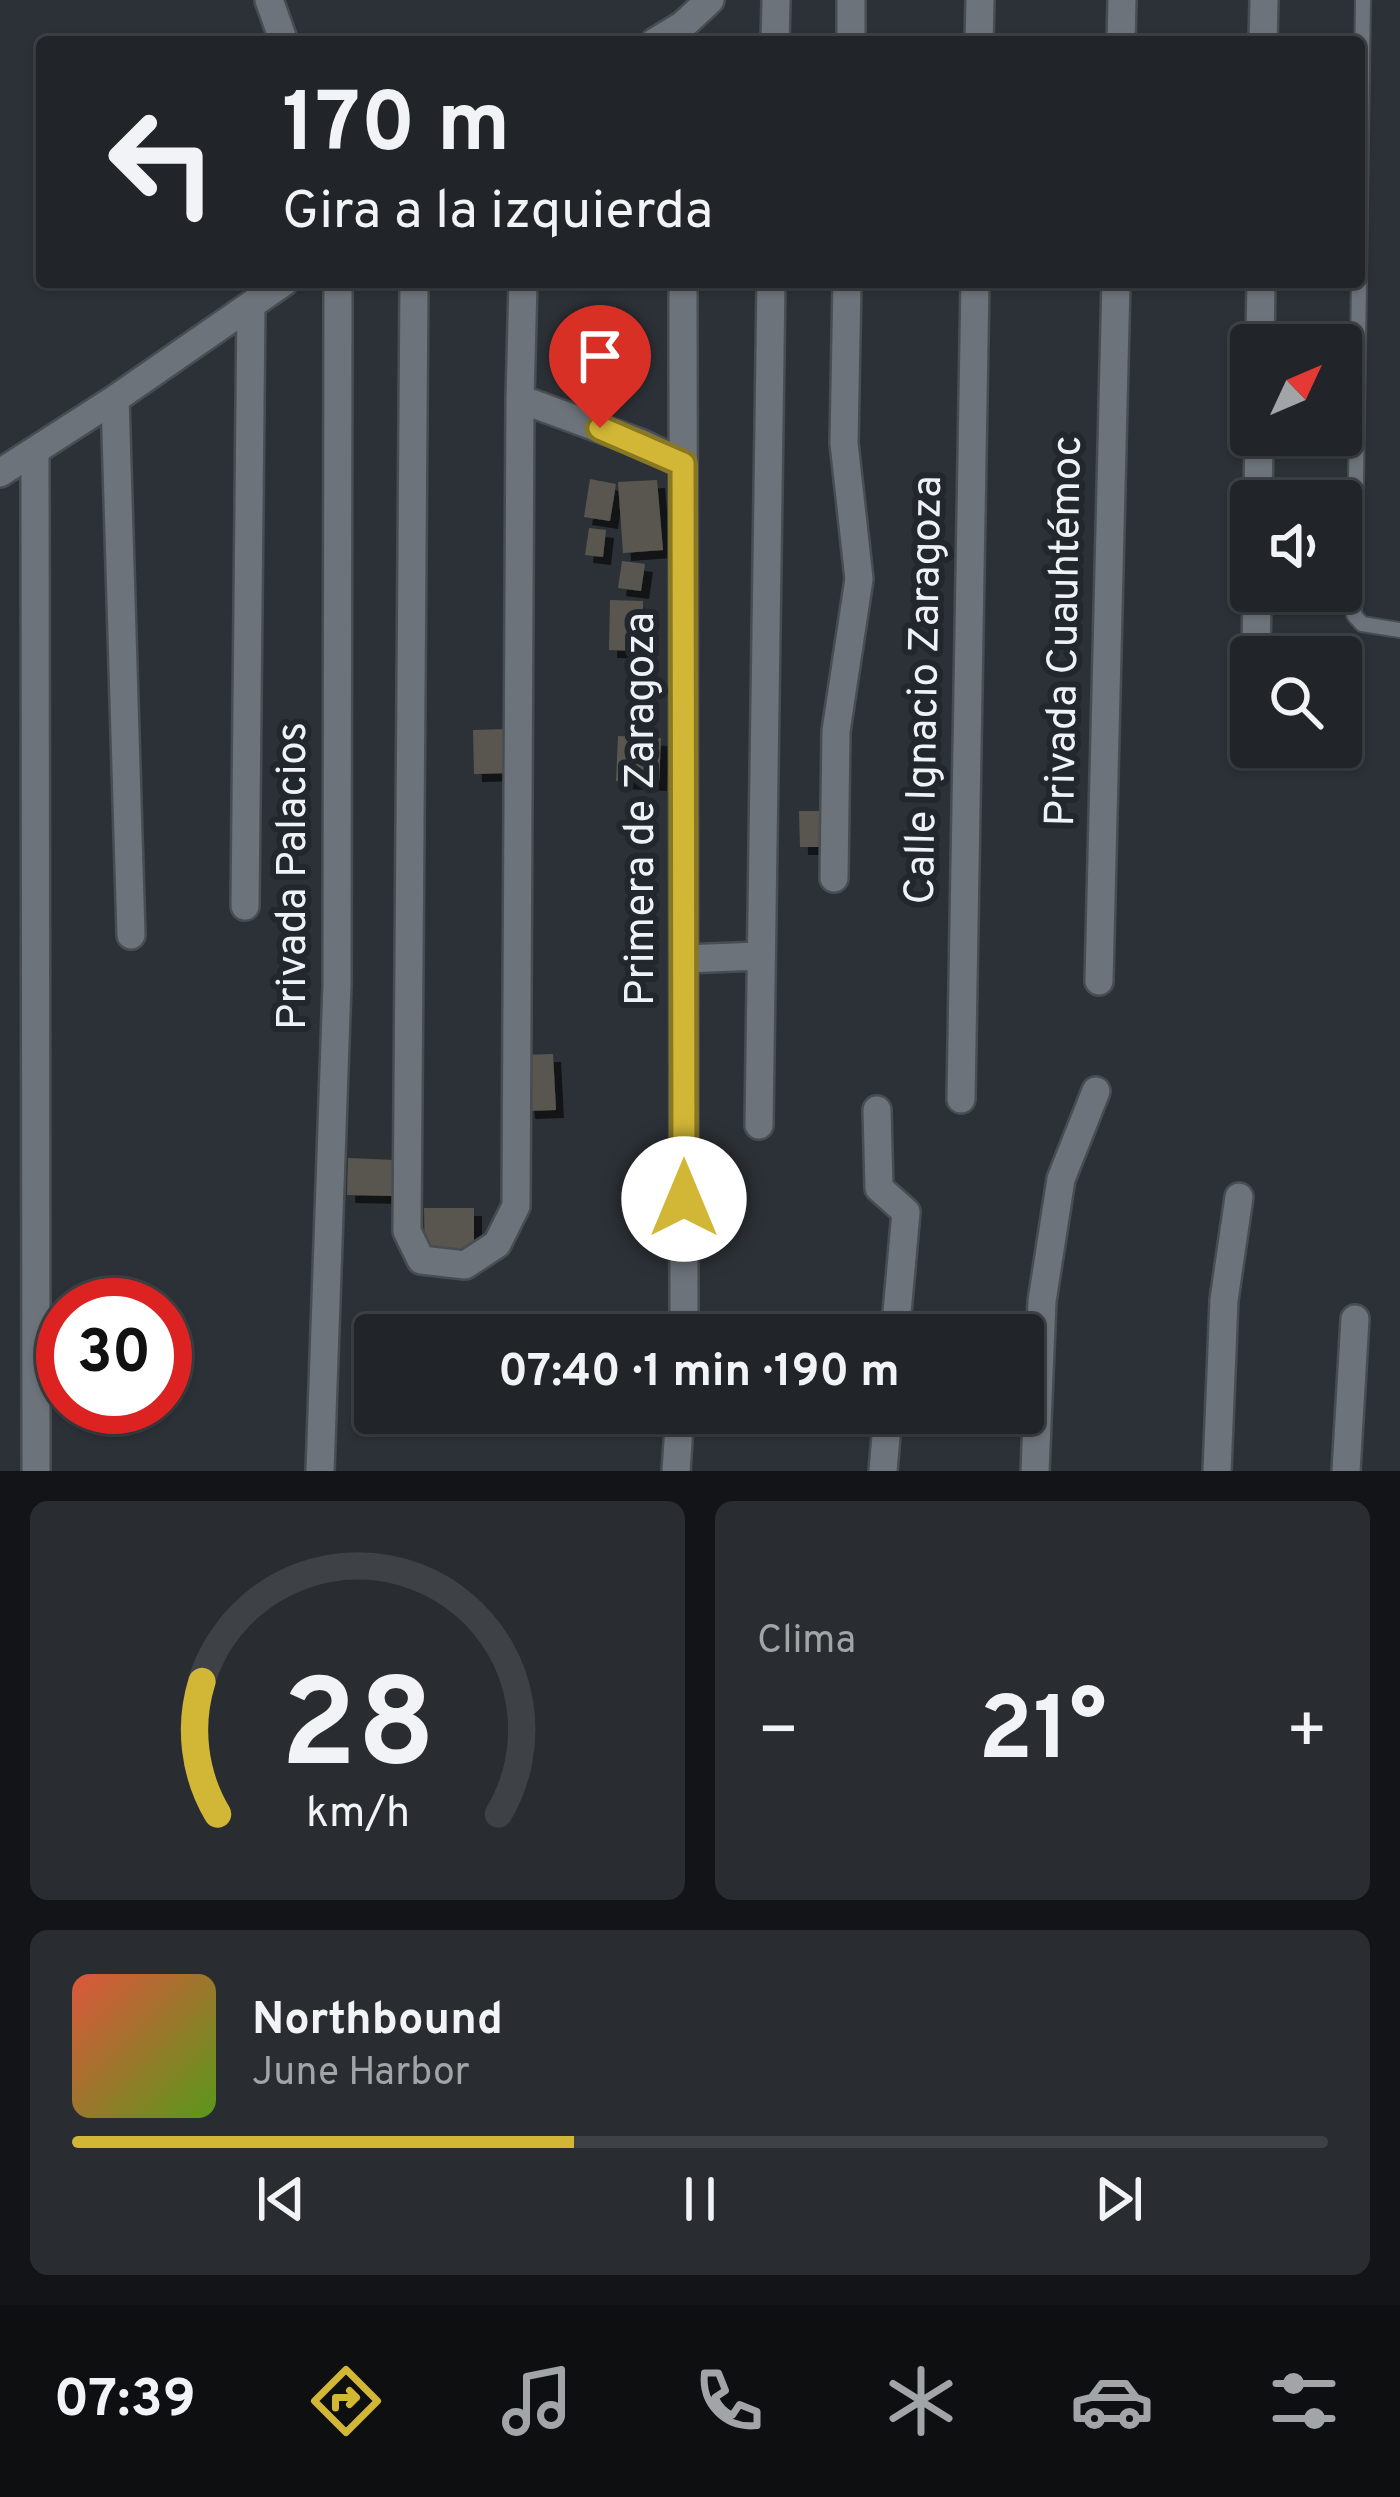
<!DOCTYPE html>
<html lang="es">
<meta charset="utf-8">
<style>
:root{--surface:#212529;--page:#292d31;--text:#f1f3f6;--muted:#a2a5a8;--line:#3e4246;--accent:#d2b736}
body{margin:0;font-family:Overpass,sans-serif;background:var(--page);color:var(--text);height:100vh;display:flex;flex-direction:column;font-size:45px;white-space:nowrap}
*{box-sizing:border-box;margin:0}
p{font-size:39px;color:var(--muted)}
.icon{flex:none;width:66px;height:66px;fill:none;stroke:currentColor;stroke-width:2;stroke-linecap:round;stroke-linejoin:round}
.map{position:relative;height:1471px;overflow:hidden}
.side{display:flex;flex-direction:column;gap:30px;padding:30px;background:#121417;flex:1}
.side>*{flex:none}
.guide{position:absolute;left:36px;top:36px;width:1329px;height:252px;border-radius:12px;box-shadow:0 3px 9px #0004,0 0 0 3px var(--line);background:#212529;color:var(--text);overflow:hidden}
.needle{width:78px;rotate:46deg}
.buttons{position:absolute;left:1230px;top:324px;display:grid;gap:24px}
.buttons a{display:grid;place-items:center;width:132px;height:132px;border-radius:12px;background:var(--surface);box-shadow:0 3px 9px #0004,0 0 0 3px var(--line);font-size:60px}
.speed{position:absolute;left:36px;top:1278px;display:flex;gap:24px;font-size:60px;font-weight:700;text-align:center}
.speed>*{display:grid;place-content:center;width:156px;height:156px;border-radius:50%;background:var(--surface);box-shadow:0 3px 9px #0004,0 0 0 3px var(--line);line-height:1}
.speed .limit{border:18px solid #d22;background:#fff;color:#111}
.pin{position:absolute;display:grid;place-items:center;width:102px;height:102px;color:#fff;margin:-123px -51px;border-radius:50% 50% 50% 0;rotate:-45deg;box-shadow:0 0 12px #0007}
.pin .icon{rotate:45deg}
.me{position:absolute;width:132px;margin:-66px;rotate:0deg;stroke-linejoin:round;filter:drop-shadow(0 0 9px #0008)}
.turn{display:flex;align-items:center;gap:42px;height:252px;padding:0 48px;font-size:54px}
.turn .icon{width:156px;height:156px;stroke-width:2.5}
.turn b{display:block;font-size:84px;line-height:102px}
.big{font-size:90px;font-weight:700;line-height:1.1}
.side .tile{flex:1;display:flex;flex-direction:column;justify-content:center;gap:18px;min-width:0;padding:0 42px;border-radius:18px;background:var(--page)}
.side .dial{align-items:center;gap:0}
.dial svg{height:312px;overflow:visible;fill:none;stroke:var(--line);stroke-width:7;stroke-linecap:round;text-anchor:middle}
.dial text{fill:var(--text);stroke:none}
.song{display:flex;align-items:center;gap:36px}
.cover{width:144px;height:144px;border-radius:18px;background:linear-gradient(135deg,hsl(10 70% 55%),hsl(90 70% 35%))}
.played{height:12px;border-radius:6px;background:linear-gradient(90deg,var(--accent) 40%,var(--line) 40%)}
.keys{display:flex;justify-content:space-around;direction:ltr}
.heat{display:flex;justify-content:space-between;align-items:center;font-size:66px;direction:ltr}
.side .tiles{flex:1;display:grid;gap:30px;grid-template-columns:1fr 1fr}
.tile:last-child{grid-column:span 2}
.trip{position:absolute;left:354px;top:1314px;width:690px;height:120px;border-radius:12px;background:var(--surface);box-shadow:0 3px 9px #0004,0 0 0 3px var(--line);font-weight:700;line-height:120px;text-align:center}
.dock{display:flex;height:192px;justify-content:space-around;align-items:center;background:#0d0f10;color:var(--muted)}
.dock .icon{width:84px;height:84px}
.dock .on{color:var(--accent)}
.dock b{font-size:54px;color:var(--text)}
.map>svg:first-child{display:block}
.building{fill:#59574f;filter:url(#shadow)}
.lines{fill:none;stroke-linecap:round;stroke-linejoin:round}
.service-casing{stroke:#484d52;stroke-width:18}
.minor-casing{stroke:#484d52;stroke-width:32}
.service{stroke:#6d737a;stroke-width:14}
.minor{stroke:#6d737a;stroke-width:27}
.route-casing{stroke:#887723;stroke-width:30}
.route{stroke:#d2b736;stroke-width:21}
.labels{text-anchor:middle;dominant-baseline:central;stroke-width:12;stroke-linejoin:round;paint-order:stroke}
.street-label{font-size:42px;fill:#eef1f5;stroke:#22272d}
</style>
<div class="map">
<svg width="1400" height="1471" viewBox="0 0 1400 1471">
<defs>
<filter id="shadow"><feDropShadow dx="8" dy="8" stdDeviation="0" flood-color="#0009"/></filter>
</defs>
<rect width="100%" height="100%" fill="#2c3137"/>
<path class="building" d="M590 479 616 484 610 521 584 517Z
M657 480 663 550 623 553 618 482Z
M589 528 606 530 603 557 585 555Z
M622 561 645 564 641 591 618 588Z
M610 600 643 601V651L609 650Z
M509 729 510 773 474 774 473 730Z
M618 736 661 738 659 783 616 781Z
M799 811H828V847H800Z
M553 1054 556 1110 527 1111 523 1055Z
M348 1158 394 1160 393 1196 347 1195Z
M424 1208H474V1252L425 1253Z
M649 1323 650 1335H605L604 1327Z"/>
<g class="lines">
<g class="service-casing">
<path id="service" d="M1359 277 1363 0
M1359 282 1354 615 1362 624 1400 630"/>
</g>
<g class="minor-casing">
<path id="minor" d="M269 0 284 42
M655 42 683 25 710 0
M775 42 776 0
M851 42V0
M979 42 980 0
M1121 42 1122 0
M1263 42 1264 0
M414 282 407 1231 421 1260 465 1265 497 1244 516 1206 520 399 523 282
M683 282 684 1335
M1260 345 1261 282
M115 399 131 935
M520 399 640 443 683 463
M35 452 36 1471
M0 473 115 399 284 282
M1258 501 1259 435
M1256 657 1257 591
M834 878 836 731 859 579 844 443 847 282
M245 906 251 305
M684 959 760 956
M1099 981 1116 282
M961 1099 975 282
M877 1110 879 1188 906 1212 895 1335
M759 1125 771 282
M320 1471 337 985 338 282
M676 1471 680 1413
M883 1471 888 1413
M1035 1471 1042 1301 1061 1179 1096 1091
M1217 1471 1224 1300 1239 1197
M1346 1471 1355 1319"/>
</g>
<use href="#service" class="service"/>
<use href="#minor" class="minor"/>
</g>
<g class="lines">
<g class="route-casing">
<path id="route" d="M600 428 683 464 684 1199"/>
</g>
<use href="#route" class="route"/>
</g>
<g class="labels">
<g class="street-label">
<text transform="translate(1066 631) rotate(-89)">Privada Cuauhtémoc</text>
<text transform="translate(926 690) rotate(-89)">Calle Ignacio Zaragoza</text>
<text transform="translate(642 809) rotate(-90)">Primera de Zaragoza</text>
<text transform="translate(294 876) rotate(-90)">Privada Palacios</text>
</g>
</g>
</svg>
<div class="buttons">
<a><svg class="needle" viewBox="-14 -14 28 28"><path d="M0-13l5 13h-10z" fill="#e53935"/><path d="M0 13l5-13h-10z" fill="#a2a5a8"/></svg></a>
<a><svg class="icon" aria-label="sound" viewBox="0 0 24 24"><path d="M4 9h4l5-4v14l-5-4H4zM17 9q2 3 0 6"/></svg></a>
<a><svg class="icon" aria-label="search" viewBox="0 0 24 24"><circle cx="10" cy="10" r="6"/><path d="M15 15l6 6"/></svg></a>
</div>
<div class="speed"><div class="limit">30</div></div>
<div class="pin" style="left:600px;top:428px;background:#d93025"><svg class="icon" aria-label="arrive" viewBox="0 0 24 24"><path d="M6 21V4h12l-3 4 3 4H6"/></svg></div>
<svg class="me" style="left:684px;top:1199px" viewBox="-20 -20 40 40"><circle r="19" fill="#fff"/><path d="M0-13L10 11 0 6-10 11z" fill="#d2b736"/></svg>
<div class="trip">07:40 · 1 min · 190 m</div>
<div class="guide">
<div class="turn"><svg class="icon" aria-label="left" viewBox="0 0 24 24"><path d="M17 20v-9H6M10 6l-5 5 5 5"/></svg><div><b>170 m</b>Gira a la izquierda</div></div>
</div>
</div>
<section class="side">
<div class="tiles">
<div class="tile dial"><svg viewBox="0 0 100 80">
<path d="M14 69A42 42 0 1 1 86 69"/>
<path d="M14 69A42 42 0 0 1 10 35" stroke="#d2b736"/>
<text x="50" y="56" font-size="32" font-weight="700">28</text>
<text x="50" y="72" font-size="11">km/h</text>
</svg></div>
<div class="tile"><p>Clima</p>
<div class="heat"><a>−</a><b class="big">21°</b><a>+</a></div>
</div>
<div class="tile">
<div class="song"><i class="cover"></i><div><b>Northbound</b><p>June Harbor</p></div></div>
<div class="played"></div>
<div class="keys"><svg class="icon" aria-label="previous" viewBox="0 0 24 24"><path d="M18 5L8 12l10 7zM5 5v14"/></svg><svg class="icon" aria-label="pause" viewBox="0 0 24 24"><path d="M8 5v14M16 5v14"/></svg><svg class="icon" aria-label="next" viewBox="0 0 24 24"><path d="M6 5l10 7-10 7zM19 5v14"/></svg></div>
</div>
</div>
</section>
<nav class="dock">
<b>07:39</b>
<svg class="icon on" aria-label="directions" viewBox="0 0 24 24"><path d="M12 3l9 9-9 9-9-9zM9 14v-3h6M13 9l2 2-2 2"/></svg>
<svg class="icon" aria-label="music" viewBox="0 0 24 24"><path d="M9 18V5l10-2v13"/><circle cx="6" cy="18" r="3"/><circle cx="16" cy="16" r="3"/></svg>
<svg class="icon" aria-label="phone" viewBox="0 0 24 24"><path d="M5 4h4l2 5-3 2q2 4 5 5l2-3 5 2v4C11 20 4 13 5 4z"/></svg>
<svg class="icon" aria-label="climate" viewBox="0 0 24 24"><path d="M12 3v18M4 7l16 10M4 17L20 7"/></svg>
<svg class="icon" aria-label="car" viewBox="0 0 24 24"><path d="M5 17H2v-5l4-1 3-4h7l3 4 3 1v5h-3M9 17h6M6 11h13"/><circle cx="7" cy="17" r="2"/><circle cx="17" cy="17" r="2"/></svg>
<svg class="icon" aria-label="filters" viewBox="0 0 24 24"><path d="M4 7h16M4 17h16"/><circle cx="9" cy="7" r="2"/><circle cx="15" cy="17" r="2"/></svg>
</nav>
